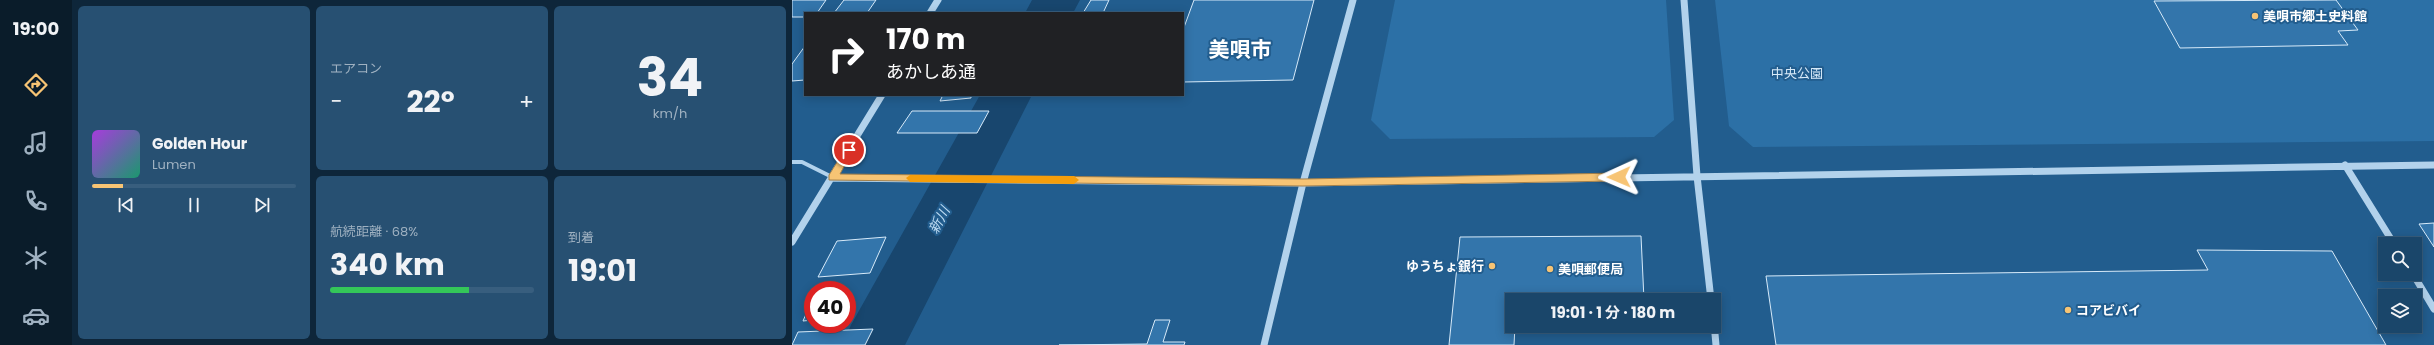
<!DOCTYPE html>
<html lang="ja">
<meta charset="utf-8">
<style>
:root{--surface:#1a466a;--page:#275072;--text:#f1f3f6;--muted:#9fb1c1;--line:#385e7e;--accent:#f7c474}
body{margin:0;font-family:Poppins,"Noto Sans JP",sans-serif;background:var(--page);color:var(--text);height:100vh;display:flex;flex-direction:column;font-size:15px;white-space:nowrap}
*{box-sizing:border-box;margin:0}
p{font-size:13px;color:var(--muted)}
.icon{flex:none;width:22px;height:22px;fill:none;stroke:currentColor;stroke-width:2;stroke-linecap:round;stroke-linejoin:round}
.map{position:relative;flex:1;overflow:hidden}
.details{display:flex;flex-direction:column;gap:6px;padding:6px;background:#0e263a;width:720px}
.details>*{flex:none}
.top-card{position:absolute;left:12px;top:12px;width:380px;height:84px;border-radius:0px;box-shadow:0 2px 10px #0003,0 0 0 1px var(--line);background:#202124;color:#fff;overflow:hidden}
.buttons{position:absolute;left:1586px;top:237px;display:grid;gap:8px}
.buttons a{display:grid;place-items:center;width:44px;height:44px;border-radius:0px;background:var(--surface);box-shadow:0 2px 10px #0003,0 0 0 1px var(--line);font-size:20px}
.speed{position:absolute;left:12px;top:281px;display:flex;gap:8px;font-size:20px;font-weight:700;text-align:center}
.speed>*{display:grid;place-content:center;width:52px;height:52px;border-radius:50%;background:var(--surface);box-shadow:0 2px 10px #0003,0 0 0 1px var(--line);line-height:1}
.speed .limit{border:6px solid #d22;background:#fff;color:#111}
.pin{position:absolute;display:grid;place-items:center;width:34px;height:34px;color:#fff;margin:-17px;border:2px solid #fff;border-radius:50%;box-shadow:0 1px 4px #0007}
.me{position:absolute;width:44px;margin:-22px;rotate:269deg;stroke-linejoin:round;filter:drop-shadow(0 0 3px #0008)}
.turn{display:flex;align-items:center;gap:14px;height:84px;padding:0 16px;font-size:18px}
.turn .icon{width:52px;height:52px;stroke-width:2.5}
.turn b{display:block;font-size:28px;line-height:34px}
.big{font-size:30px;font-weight:700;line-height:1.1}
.details .card{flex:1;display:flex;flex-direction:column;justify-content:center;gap:6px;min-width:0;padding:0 14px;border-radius:6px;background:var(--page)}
.details .dial{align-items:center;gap:0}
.dial b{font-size:52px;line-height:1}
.song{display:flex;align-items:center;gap:12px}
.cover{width:48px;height:48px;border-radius:6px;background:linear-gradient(135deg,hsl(280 70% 55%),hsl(160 70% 35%))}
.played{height:4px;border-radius:2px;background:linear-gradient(90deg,var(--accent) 15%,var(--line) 15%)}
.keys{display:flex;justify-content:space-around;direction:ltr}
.heat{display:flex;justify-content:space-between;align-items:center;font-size:22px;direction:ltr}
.charge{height:6px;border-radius:3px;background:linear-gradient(90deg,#34c759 68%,var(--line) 0)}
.details .tiles{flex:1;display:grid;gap:6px;grid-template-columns:repeat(3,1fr)}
.card:first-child{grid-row:span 2}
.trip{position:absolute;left:713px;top:293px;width:216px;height:40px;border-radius:0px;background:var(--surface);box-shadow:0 2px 10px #0003,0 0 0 1px var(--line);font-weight:700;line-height:40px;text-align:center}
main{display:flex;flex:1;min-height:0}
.menu{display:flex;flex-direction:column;width:72px;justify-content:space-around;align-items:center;background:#0a1c2a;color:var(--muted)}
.menu .icon{width:28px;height:28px}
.menu .current{color:var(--accent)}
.menu b{font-size:18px;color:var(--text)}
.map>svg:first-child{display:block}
.green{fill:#2c70a6}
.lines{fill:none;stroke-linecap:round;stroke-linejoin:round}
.river{fill:#18466e;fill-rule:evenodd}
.building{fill:#3375ab;stroke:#d7eaf9}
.minor{stroke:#b2d2ec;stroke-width:4}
.tertiary{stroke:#b2d2ec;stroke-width:7}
.route{fill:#f7c474;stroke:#a17f4b}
.slow{fill:#f59e0b}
.poi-dot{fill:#f7c474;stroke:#225d8e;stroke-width:1.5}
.labels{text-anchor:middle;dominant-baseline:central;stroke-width:4;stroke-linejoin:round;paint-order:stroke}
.poi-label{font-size:13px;font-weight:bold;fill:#fff;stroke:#225d8e;text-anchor:start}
.park-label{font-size:13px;fill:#d7eaf9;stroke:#225d8e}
.water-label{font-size:14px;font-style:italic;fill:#bedcf3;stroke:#225d8e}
.town-label{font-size:21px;font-weight:bold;fill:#fff;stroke:#225d8e}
</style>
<main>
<nav class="menu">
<b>19:00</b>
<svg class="icon current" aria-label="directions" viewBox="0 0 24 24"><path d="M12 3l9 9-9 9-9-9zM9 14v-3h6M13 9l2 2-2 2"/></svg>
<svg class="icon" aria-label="music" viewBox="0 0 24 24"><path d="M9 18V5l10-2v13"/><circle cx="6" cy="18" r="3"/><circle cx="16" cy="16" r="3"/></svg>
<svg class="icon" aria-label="phone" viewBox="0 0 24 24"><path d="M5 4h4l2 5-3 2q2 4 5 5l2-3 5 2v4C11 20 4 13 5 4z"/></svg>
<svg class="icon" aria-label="climate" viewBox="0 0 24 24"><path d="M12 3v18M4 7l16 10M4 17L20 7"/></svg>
<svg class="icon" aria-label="car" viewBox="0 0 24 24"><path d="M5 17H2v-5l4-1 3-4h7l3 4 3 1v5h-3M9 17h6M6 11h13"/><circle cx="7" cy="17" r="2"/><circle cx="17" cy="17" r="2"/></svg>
</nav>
<section class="details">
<div class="tiles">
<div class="card">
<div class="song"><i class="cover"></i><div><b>Golden Hour</b><p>Lumen</p></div></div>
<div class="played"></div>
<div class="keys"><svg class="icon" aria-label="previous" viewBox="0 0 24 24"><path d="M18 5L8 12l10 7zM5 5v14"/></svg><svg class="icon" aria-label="pause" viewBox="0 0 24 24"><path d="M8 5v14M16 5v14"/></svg><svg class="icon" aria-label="next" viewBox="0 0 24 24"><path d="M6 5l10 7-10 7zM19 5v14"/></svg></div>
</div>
<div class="card"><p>エアコン</p>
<div class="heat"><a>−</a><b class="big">22°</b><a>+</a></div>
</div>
<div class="card dial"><b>34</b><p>km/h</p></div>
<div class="card"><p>航続距離 · 68%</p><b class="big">340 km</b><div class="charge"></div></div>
<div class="card"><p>到着</p><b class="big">19:01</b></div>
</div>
</section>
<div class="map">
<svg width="1642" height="345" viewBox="0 0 1642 345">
<rect width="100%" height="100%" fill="#225d8e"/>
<path class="green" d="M603 0H874L882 120 862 137 598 139 579 120Z
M923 0H1642V141L961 147 937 126Z"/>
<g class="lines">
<path class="river" d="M240 0H288L281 13H233Z
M188 95H240L113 345H50L59 325Z"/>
</g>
<path class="building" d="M0 0H34L25 13H13V17H0Z
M52 0H84L75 13H42Z
M299 0H317L311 13H291Z
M402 0H522L501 80 391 82V30Z
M1544 0 1566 30 1546 31 1556 45 1388 48 1362 1Z
M13 46V80L0 81V64Z
M151 95H179V98L148 101Z
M120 111H197L185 133H105Z
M1642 223V247L1627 224Z
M849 236 852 300H720V326H723L722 345H657L668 237Z
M94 237 78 273 26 277 45 241Z
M1405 250 1540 251 1594 345H984L974 276 1416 270Z
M17 307H21V320L11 321Z
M363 320H378L371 342H393L392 345H267L355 344Z
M81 329 73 345H0L6 332Z"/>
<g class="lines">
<path class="minor" d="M0 162H10L40 177"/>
<path class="tertiary" d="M892 0 905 176 919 300
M138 13 146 0
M1553 165 1602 244
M41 178 511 183 1642 165
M0 242 90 95
M1621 274 1642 309
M922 323 924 345
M472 345 511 183 561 0"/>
</g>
<path class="route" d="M57 146 61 150 48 174 511 179 827 173 831 177 827 181 511 186 37 180V175L54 148Z"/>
<path class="slow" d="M118 175 282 176 287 180 282 184 118 182 114 178Z"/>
<g class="poi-dot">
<circle cx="1463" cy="16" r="4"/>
<circle cx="700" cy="266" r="4"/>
<circle cx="758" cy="269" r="4"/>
<circle cx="1276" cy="310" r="4"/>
</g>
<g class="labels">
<g class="poi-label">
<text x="1471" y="16">美唄市郷土史料館</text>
<text x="692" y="266" text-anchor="end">ゆうちょ銀行</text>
<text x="766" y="269">美唄郵便局</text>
<text x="1284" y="310">コアビバイ</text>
</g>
<g class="park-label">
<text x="1005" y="73">中央公園</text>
</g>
<g class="water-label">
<text transform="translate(147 220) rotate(-62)">新川</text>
</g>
<g class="town-label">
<text x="448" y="49">美唄市</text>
</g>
</g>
</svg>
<div class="buttons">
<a><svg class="icon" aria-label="search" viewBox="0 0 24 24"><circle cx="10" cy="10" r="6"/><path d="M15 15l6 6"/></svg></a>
<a><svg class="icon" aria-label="layers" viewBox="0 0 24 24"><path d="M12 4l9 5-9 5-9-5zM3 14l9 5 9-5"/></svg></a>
</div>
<div class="speed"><div class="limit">40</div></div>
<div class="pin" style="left:57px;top:150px;background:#d93025"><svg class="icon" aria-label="arrive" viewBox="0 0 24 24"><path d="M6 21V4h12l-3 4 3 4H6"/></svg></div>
<svg class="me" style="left:827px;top:177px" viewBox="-20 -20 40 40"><path d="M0-17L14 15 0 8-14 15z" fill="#f7c474" stroke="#fff" stroke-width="4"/></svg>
<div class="trip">19:01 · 1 分 · 180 m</div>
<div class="top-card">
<div class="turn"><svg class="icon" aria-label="right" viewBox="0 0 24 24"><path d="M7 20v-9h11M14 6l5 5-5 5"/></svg><div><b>170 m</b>あかしあ通</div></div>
</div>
</div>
</main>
